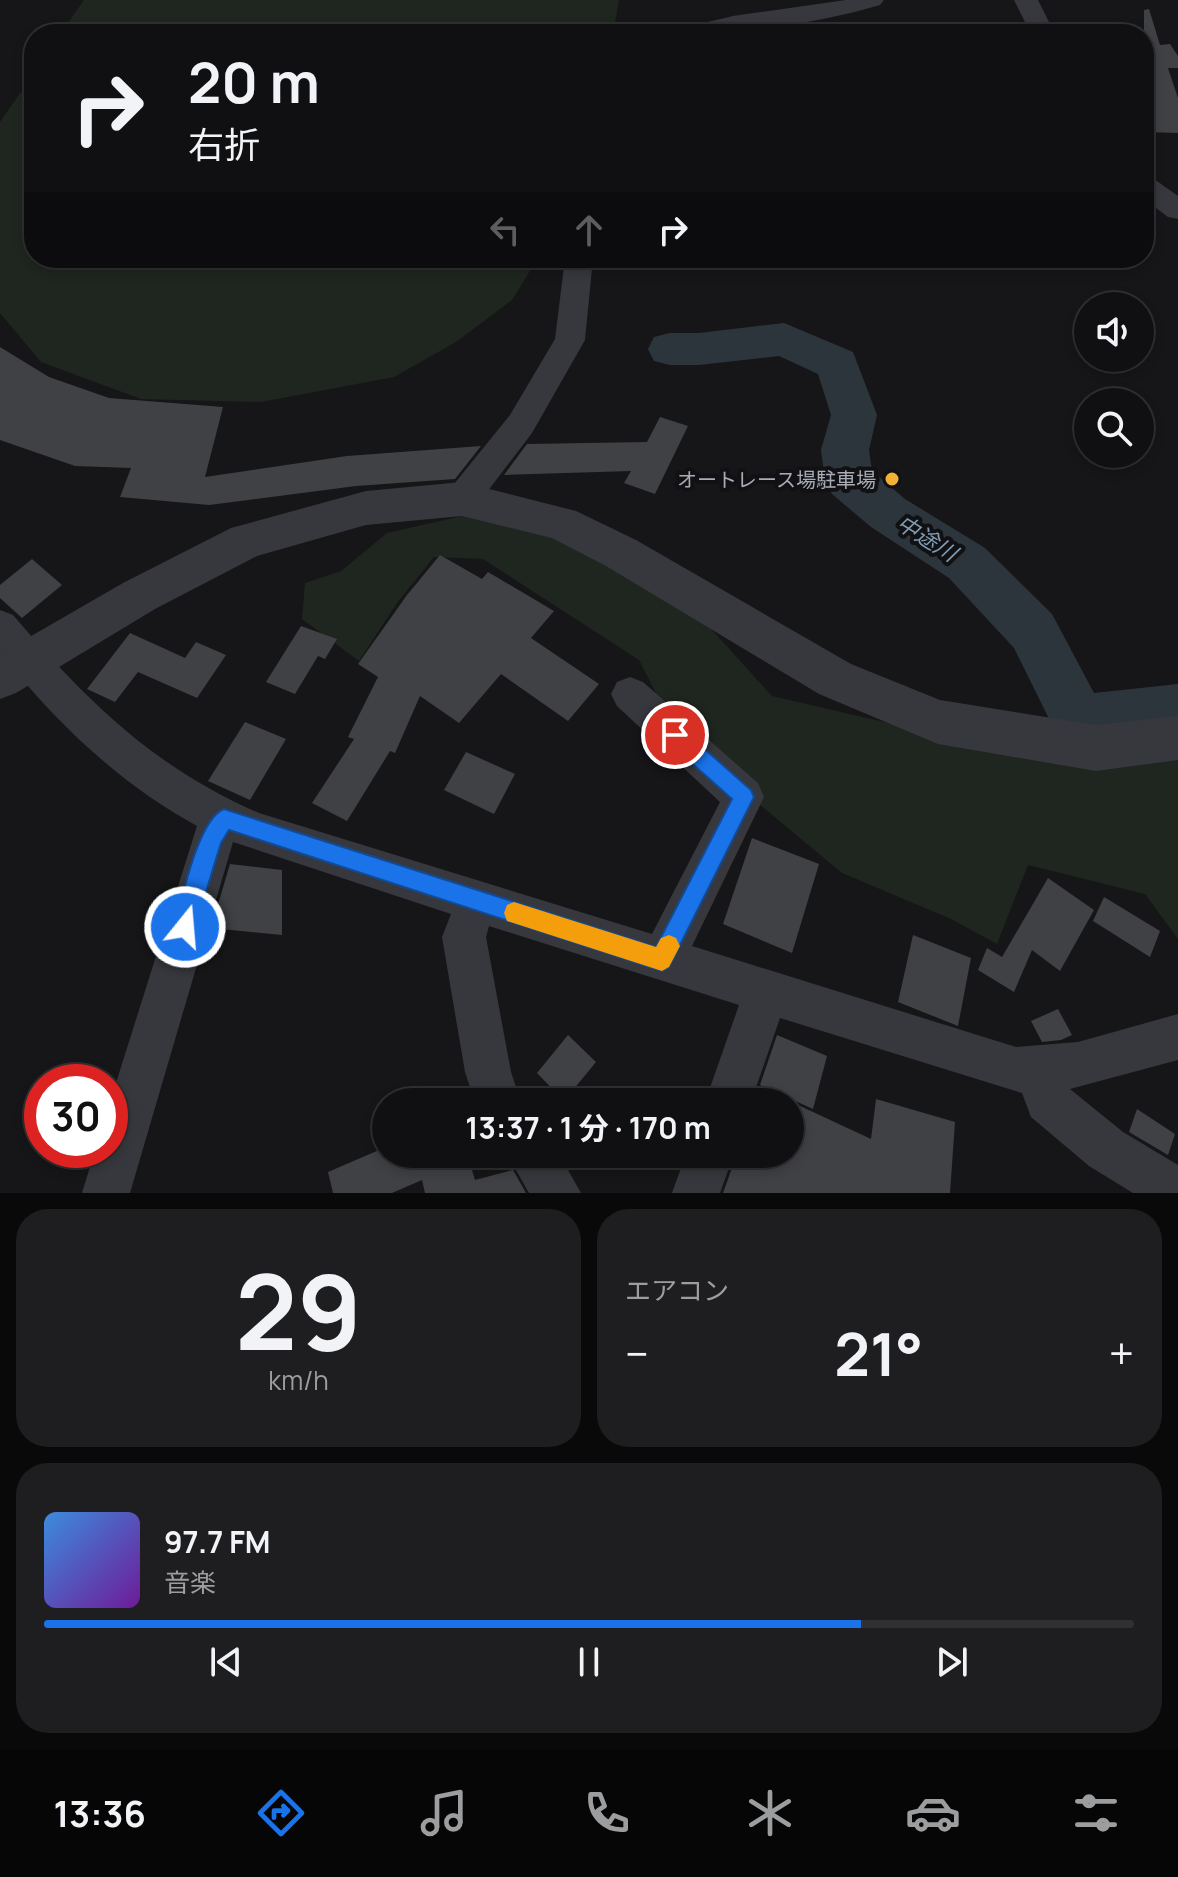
<!DOCTYPE html>
<html lang="ja">
<meta charset="utf-8">
<style>
:root{--surface:#101012;--page:#1e1e20;--text:#f1f3f6;--muted:#9c9d9f;--line:#303032;--accent:#1a73e8}
body{margin:0;font-family:Manrope,"Noto Sans JP",sans-serif;background:var(--page);color:var(--text);height:100vh;display:flex;flex-direction:column;font-size:30px;white-space:nowrap}
*{box-sizing:border-box;margin:0}
p{font-size:26px;color:var(--muted)}
.icon{flex:none;width:44px;height:44px;fill:none;stroke:currentColor;stroke-width:2;stroke-linecap:round;stroke-linejoin:round}
.map{position:relative;height:1193px;overflow:hidden}
.side{display:flex;flex-direction:column;gap:16px;padding:16px;background:#09090a;flex:1}
.side>*{flex:none}
.banner{position:absolute;left:24px;top:24px;width:1130px;height:244px;border-radius:32px;box-shadow:0 4px 12px #0003,0 0 0 2px var(--line);background:#101012;color:var(--text);overflow:hidden}
.tools{position:absolute;left:1074px;top:292px;display:grid;gap:16px}
.tools a{display:grid;place-items:center;width:80px;height:80px;border-radius:50%;background:var(--surface);box-shadow:0 4px 12px #0003,0 0 0 2px var(--line);font-size:40px}
.speed{position:absolute;left:24px;top:1064px;display:flex;gap:16px;font-size:40px;font-weight:700;text-align:center}
.speed>*{display:grid;place-content:center;width:104px;height:104px;border-radius:50%;background:var(--surface);box-shadow:0 4px 12px #0003,0 0 0 2px var(--line);line-height:1}
.speed .limit{border:12px solid #d22;background:#fff;color:#111}
.pin{position:absolute;display:grid;place-items:center;width:68px;height:68px;color:#fff;margin:-34px;border:4px solid #fff;border-radius:50%;box-shadow:0 2px 8px #0007}
.me{position:absolute;width:88px;margin:-44px;rotate:17deg;stroke-linejoin:round;filter:drop-shadow(0 0 6px #0008)}
.turn{display:flex;align-items:center;gap:28px;height:168px;padding:0 32px;font-size:36px}
.turn .icon{width:104px;height:104px;stroke-width:2.5}
.turn b{display:block;font-size:56px;line-height:68px}
.lanes{display:flex;align-items:center;height:76px;padding:0 32px;background:#0003;justify-content:center;gap:40px;direction:ltr}
.lanes .off{opacity:.35}
.big{font-size:60px;font-weight:700;line-height:1.1}
.side .tile{flex:1;display:flex;flex-direction:column;justify-content:center;gap:12px;min-width:0;padding:0 28px;border-radius:32px;background:var(--page)}
.side .dial{align-items:center;gap:0}
.dial b{font-size:104px;line-height:1}
.song{display:flex;align-items:center;gap:24px}
.cover{width:96px;height:96px;border-radius:12px;background:linear-gradient(135deg,hsl(210 70% 55%),hsl(280 70% 35%))}
.played{height:8px;border-radius:4px;background:linear-gradient(90deg,var(--accent) 75%,var(--line) 75%)}
.keys{display:flex;justify-content:space-around;direction:ltr}
.heat{display:flex;justify-content:space-between;align-items:center;font-size:44px;direction:ltr}
.side .tiles{flex:1;display:grid;gap:16px;grid-template-columns:1fr 1fr}
.tile:last-child{grid-column:span 2}
.trip{position:absolute;left:372px;top:1088px;width:432px;height:80px;border-radius:40px;background:var(--surface);box-shadow:0 4px 12px #0003,0 0 0 2px var(--line);font-weight:700;line-height:80px;text-align:center}
.tab-bar{display:flex;height:128px;justify-content:space-around;align-items:center;background:#060607;color:var(--muted)}
.tab-bar .icon{width:56px;height:56px}
.tab-bar .on{color:var(--accent)}
.tab-bar b{font-size:36px;color:var(--text)}
.map>svg:first-child{display:block}
.green{fill:#1e261f}
.lines{fill:none;stroke-linecap:round;stroke-linejoin:round}
.river{fill:#2c353c;fill-rule:evenodd}
.building{fill:#404145}
.service{fill:#37383d;fill-rule:evenodd}
.minor{fill:#37383d;fill-rule:evenodd}
.tertiary{fill:#37383d;fill-rule:evenodd}
.route{fill:#1a73e8;stroke:#114b97;stroke-width:2}
.slow{fill:#f59e0b}
.poi-dot{fill:#f2b134;stroke:#111113;stroke-width:3}
.labels{text-anchor:middle;dominant-baseline:central;stroke-width:8;stroke-linejoin:round;paint-order:stroke}
.poi-label{font-size:20px;fill:#a8adb8;stroke:#111113;text-anchor:end}
.water-label{font-size:22px;font-style:italic;fill:#7f9bb3;stroke:#111113}
</style>
<div class="map">
<svg width="1178" height="1193" viewBox="0 0 1178 1193">
<rect width="100%" height="100%" fill="#161618"/>
<path class="green" d="M84 0H619L613 34H60Z
M34 73V258H538L512 300 456 342 394 377 261 402 141 399 41 362 0 313V122Z
M471 514 560 533 693 609 772 696 1014 752 1178 758V939L1145 894 1028 865 997 944 951 919 842 873 741 789 659 699 639 660 483 559 434 557 397 603 359 661 302 619 305 583 341 571 387 533Z"/>
<g class="lines">
<path class="river" d="M784 323 853 352 877 415 869 450 872 471 905 499 985 548 1052 614 1094 693 1178 684V736L1079 747 1059 739 1014 648 949 578 871 527 832 494 825 480 821 450 831 415 818 374 779 356 699 365H670L654 361 648 349 654 337 670 333H699Z"/>
</g>
<path class="building" d="M1149 9 1160 45 1170 44 1178 56V68H1168L1178 98V133L1144 132V10Z
M0 347 49 377 109 398 223 407 205 477 347 456 481 446 455 479 356 486 209 505 120 497 131 468 75 466 0 440Z
M660 417 688 426 655 494 624 483 631 471 504 475 527 444 647 442Z
M440 555 482 579 488 572 554 611 531 638 599 684 568 721 501 674 459 723 420 696 395 753 390 751 347 821 312 803 354 739 348 737 378 677 358 664 407 595Z
M32 559 62 585 22 618 0 598V585Z
M301 626 337 639 325 659 318 656 295 694 266 682Z
M130 633 185 658 196 642 226 655 197 698 138 672 115 702 87 689Z
M245 722 286 739 250 800 208 781Z
M466 752 515 774 494 814 444 790Z
M752 838 819 864 792 953 723 924Z
M230 864 282 870V935L211 928Z
M1048 878 1094 910 1060 971 1032 950 1014 992 978 970 987 948 1002 957Z
M1104 897 1160 931 1150 957 1093 921Z
M913 935 971 958 958 1026 898 1002Z
M1058 1009 1072 1035 1061 1040 1042 1042 1031 1021Z
M568 1035 596 1062 564 1101 537 1073Z
M777 1035 827 1056 813 1109 760 1085Z
M876 1099 955 1122 950 1193H723L737 1154H790L798 1105 871 1139Z
M1137 1109 1175 1134 1168 1155 1129 1132Z
M386 1147V1154H482L469 1160 475 1180 513 1170 526 1193H425L422 1180 392 1193H333L328 1172Z"/>
<g class="lines">
<path class="service" d="M786 14 818 31 820 34H805L782 21 780 18Z
M730 21H738L758 34H743L730 27Z"/>
<path class="minor" d="M846 0H884L880 5C815 24 743 34 675 34L678 29 733 16Z
M1014 0H1038L1055 34H1031Z
M1144 176 1154 179 1178 196V219L1168 217 1144 199Z
M565 258H593L585 340 532 433 474 509 462 513 450 509 445 499 450 489 510 415 555 339Z
M0 610 13 615C87 701 153 767 259 813L652 934 720 802 617 706 611 694 617 682 630 677 643 682 758 783 764 797 692 946 1016 1047 1078 1042 1178 1014V1060L1070 1089 1123 1132 1178 1165V1193H1133L1089 1166 1031 1117 1022 1093 780 1018 751 1102H705L739 1005 489 926 486 937 511 1072 521 1102H475L465 1072 442 937 451 914 233 842 130 1193H82L95 1150H110V1102L197 826C117 782 57 723 0 653Z
M507 1154H559L581 1193H529Z
M686 1154H734L720 1193H672Z"/>
<path class="tertiary" d="M462 482 576 511 636 540 851 664 940 700 1096 725 1178 716V760L1096 771 938 744 819 694 606 566 552 538 462 516 366 525 257 556 155 609 16 693 0 699V654L123 583 231 528 366 491Z"/>
</g>
<path class="route" d="M675 726 682 729 751 790 754 797 669 967 662 971 229 830 221 843 193 934 185 938 177 934 174 927C182 899 198 819 224 809L656 947 732 799 668 742 666 735 668 729Z"/>
<path class="slow" d="M514 902 656 947 661 938 669 935 676 938 680 946 669 967 662 971 507 921 504 913 507 905Z"/>
<circle class="poi-dot" cx="892" cy="479" r="8"/>
<g class="labels">
<g class="poi-label">
<text x="876" y="479">オートレース場駐車場</text>
</g>
<g class="water-label">
<text transform="translate(927 538) rotate(32)">中途川</text>
</g>
</g>
</svg>
<div class="tools">
<a><svg class="icon" aria-label="sound" viewBox="0 0 24 24"><path d="M4 9h4l5-4v14l-5-4H4zM17 9q2 3 0 6"/></svg></a>
<a><svg class="icon" aria-label="search" viewBox="0 0 24 24"><circle cx="10" cy="10" r="6"/><path d="M15 15l6 6"/></svg></a>
</div>
<div class="speed"><div class="limit">30</div></div>
<div class="pin" style="left:675px;top:735px;background:#d93025"><svg class="icon" aria-label="arrive" viewBox="0 0 24 24"><path d="M6 21V4h12l-3 4 3 4H6"/></svg></div>
<svg class="me" style="left:185px;top:927px" viewBox="-20 -20 40 40"><circle r="17" fill="#1a73e8" stroke="#fff" stroke-width="3"/><path d="M0-11L8 9 0 5-8 9z" fill="#fff"/></svg>
<div class="trip">13:37 · 1 分 · 170 m</div>
<div class="banner">
<div class="turn"><svg class="icon" aria-label="right" viewBox="0 0 24 24"><path d="M7 20v-9h11M14 6l5 5-5 5"/></svg><div><b>20 m</b>右折</div></div>
<div class="lanes"><svg class="icon off" aria-label="left" viewBox="0 0 24 24"><path d="M17 20v-9H6M10 6l-5 5 5 5"/></svg><svg class="icon off" aria-label="ahead" viewBox="0 0 24 24"><path d="M12 20V5M6 11l6-6 6 6"/></svg><svg class="icon" aria-label="right" viewBox="0 0 24 24"><path d="M7 20v-9h11M14 6l5 5-5 5"/></svg></div>
</div>
</div>
<section class="side">
<div class="tiles">
<div class="tile dial"><b>29</b><p>km/h</p></div>
<div class="tile"><p>エアコン</p>
<div class="heat"><a>−</a><b class="big">21°</b><a>+</a></div>
</div>
<div class="tile">
<div class="song"><i class="cover"></i><div><b>97.7 FM</b><p>音楽</p></div></div>
<div class="played"></div>
<div class="keys"><svg class="icon" aria-label="previous" viewBox="0 0 24 24"><path d="M18 5L8 12l10 7zM5 5v14"/></svg><svg class="icon" aria-label="pause" viewBox="0 0 24 24"><path d="M8 5v14M16 5v14"/></svg><svg class="icon" aria-label="next" viewBox="0 0 24 24"><path d="M6 5l10 7-10 7zM19 5v14"/></svg></div>
</div>
</div>
</section>
<nav class="tab-bar">
<b>13:36</b>
<svg class="icon on" aria-label="directions" viewBox="0 0 24 24"><path d="M12 3l9 9-9 9-9-9zM9 14v-3h6M13 9l2 2-2 2"/></svg>
<svg class="icon" aria-label="music" viewBox="0 0 24 24"><path d="M9 18V5l10-2v13"/><circle cx="6" cy="18" r="3"/><circle cx="16" cy="16" r="3"/></svg>
<svg class="icon" aria-label="phone" viewBox="0 0 24 24"><path d="M5 4h4l2 5-3 2q2 4 5 5l2-3 5 2v4C11 20 4 13 5 4z"/></svg>
<svg class="icon" aria-label="climate" viewBox="0 0 24 24"><path d="M12 3v18M4 7l16 10M4 17L20 7"/></svg>
<svg class="icon" aria-label="car" viewBox="0 0 24 24"><path d="M5 17H2v-5l4-1 3-4h7l3 4 3 1v5h-3M9 17h6M6 11h13"/><circle cx="7" cy="17" r="2"/><circle cx="17" cy="17" r="2"/></svg>
<svg class="icon" aria-label="filters" viewBox="0 0 24 24"><path d="M4 7h16M4 17h16"/><circle cx="9" cy="7" r="2"/><circle cx="15" cy="17" r="2"/></svg>
</nav>
